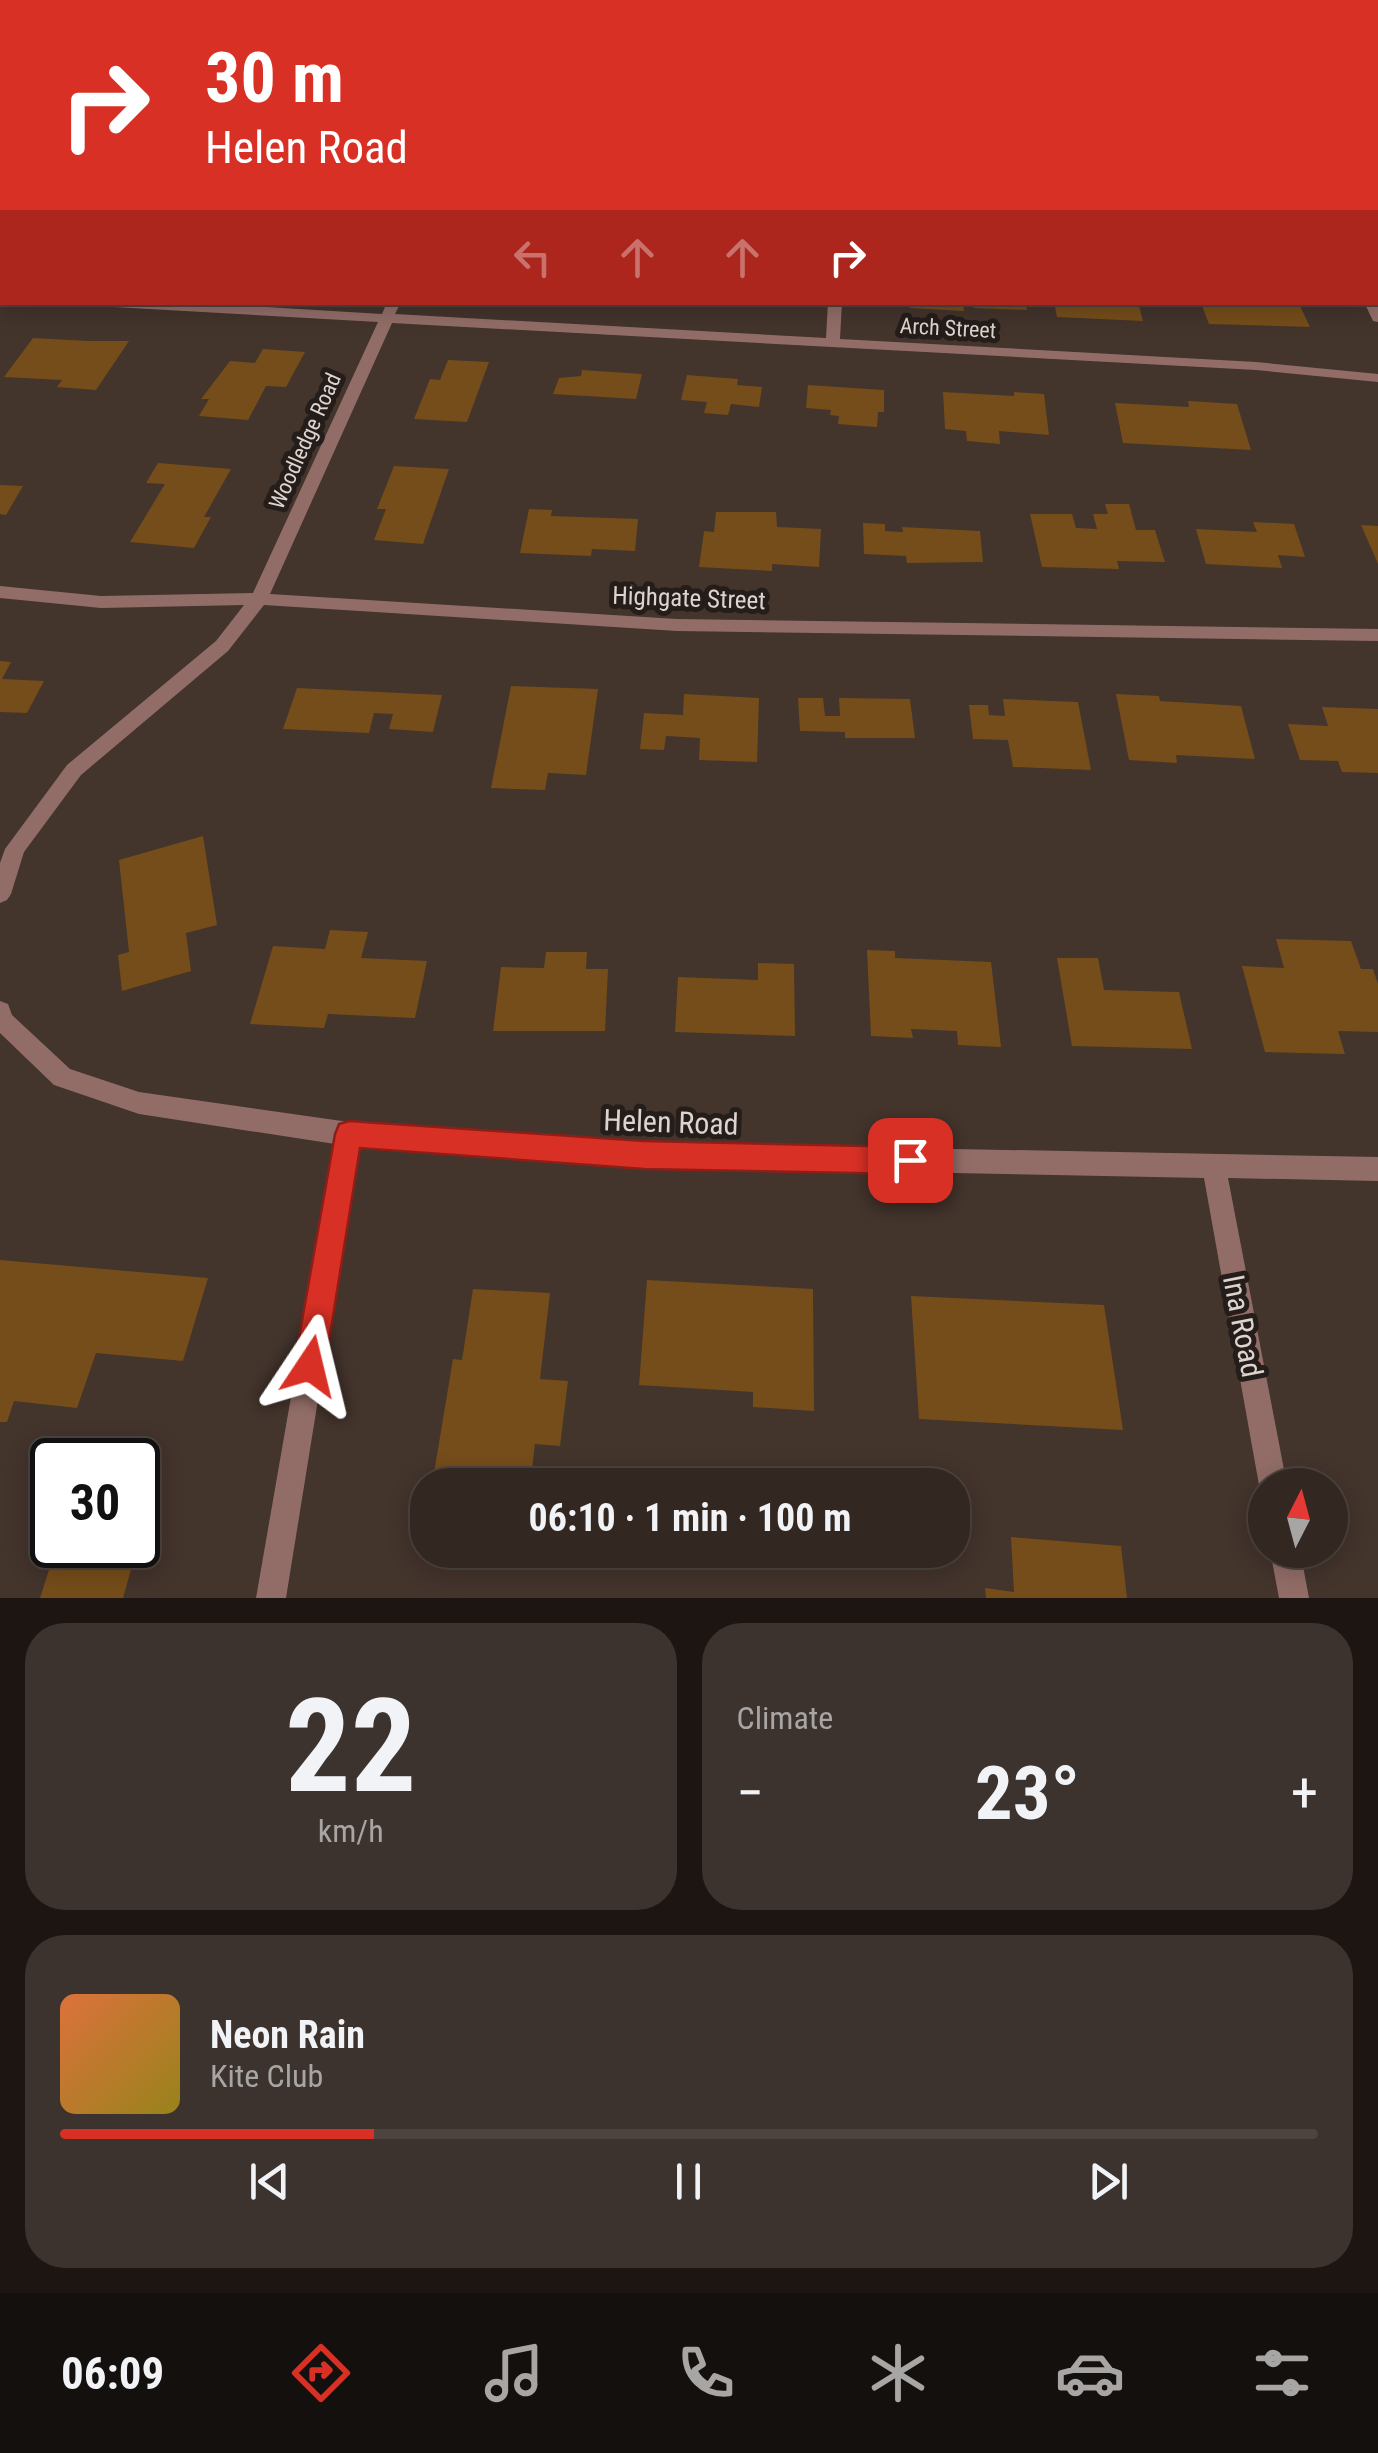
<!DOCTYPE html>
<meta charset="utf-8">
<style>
:root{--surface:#322721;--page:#3d332e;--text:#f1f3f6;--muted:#a8a5a5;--line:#4d443f;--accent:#d93025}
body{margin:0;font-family:"Roboto Condensed",sans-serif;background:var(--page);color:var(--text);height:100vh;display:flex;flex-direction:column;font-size:38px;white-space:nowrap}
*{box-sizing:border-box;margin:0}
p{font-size:32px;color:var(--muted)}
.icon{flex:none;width:55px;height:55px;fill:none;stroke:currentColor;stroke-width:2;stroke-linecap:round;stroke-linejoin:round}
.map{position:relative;height:1598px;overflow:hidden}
.panel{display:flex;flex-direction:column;gap:25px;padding:25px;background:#1c1512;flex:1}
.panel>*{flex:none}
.top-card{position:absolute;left:0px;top:0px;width:1380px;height:305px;box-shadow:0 5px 25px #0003,0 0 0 2px var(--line);background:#d93025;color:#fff;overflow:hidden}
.needle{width:65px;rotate:6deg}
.fabs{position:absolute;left:1248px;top:1468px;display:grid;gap:20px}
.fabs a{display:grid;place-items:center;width:100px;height:100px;border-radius:50%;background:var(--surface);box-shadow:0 5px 25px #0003,0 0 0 2px var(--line);font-size:50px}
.speed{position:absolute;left:30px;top:1438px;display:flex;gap:20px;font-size:50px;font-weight:700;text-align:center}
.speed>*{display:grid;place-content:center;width:130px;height:130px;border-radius:50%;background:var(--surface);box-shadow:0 5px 25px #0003,0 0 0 2px var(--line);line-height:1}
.speed .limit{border:5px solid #111;border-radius:15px;background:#fff;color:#111}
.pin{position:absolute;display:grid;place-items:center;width:85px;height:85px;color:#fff;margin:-42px;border-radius:20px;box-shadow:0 5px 15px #0006}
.me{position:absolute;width:110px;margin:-55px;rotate:10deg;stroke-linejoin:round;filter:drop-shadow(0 0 8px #0008)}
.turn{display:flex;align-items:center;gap:35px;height:210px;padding:0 40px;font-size:45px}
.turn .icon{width:130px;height:130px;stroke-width:2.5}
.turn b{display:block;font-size:70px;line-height:85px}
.lanes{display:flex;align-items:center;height:95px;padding:0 40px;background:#0003;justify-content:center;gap:50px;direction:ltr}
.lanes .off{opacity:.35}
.big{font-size:75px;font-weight:700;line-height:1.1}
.panel .widget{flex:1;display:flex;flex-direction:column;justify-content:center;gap:15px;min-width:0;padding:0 35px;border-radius:40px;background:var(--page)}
.panel .dial{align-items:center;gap:0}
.dial b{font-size:130px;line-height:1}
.song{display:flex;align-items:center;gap:30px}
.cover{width:120px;height:120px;border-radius:15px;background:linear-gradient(135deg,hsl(20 70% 55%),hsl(50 70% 35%))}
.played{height:10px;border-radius:5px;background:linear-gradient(90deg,var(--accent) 25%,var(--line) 25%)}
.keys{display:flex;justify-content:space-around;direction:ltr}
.heat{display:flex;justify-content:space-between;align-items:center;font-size:55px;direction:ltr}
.panel .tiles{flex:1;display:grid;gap:25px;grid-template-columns:1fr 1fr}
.widget:last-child{grid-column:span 2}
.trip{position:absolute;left:410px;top:1468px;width:560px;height:100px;border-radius:40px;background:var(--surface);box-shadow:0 5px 25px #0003,0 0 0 2px var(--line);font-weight:700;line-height:100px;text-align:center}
.menu{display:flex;height:160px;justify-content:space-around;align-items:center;background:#14100d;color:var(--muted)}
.menu .icon{width:70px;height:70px}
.menu .on{color:var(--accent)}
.menu b{font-size:45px;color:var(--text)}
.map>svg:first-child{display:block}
.building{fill:#754d1a}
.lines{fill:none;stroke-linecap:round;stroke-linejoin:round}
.street{fill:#926d68;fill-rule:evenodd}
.route{fill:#d93025;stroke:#8d1f18;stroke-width:2.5}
.labels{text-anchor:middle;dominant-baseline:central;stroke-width:10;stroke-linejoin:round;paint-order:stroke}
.far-street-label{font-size:22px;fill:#ded4cf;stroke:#241d1a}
.street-label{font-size:25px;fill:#ded4cf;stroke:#241d1a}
.near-street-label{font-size:30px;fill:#ded4cf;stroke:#241d1a}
</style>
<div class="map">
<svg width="1378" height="1598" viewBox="0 0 1378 1598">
<rect width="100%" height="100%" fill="#43342c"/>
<path class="building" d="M909 302H963L964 311 910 308Z
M974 302H1025L1027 310 974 308Z
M1054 302H1138L1143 321 1057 317Z
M1251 302 1300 306 1310 327 1209 324 1201 303Z
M33 338 87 341H129L96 390 57 387 62 380 4 377Z
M263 349 305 352 286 387 266 386 248 420 199 416 209 399H201L230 361 255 363Z
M448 360 489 362 467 422 414 419 430 379 440 380Z
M582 370 642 374 636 399 553 394 559 378 581 376Z
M687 375 738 379 737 385 762 387 759 407 731 404 728 415 704 413 707 402 681 400Z
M808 385 884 390V412H878L877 427 838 424 839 416 830 415 831 410 806 408Z
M943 392 1014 396V392L1044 394 1049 435 999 431 1000 444 967 441 966 431 945 429Z
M1188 401 1237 404 1251 450 1123 443 1115 403 1189 407Z
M158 463 231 469 204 517H211L194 548 130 542 165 484 146 483Z
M394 466 449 469 423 544 374 540 386 509H377Z
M0 485 23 486 6 515 0 514Z
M1105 504H1129L1136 530H1155L1165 562 1117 561 1119 569 1042 567 1030 514H1072L1076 528 1097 529 1093 514H1108Z
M529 509 552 510 551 516 638 519 635 551 592 549 591 556 520 553Z
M716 512H776L777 527 821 529 819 567 772 564V571L699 567 704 531 714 532Z
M1253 522 1294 524 1305 557 1278 555 1282 568 1206 564 1196 529 1257 532Z
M863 523 885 524V531L903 532 902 527 980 531 983 562 907 563 906 556 864 554Z
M1361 525 1378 526V564Z
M0 661 11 662 2 679 44 681 27 713 0 712Z
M511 686 598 689 586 775 548 773 545 790 491 788Z
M297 688 442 695 433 732 389 729 393 714 374 713 369 733 283 729Z
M684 694 759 698 757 762 699 760 700 738 666 736 664 750 640 749 644 713 683 715Z
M1116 694 1159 696 1160 701 1241 706 1255 759 1176 755 1177 763 1129 760Z
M798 698H823L825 716H840L839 698 910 699 915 738H845V732L800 731Z
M1003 699 1078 702 1091 770 1013 767 1008 740 973 739 969 705H988L989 715 1005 716Z
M1322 707 1378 709V773L1342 772 1338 761 1300 760 1288 724 1328 726Z
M203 836 217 925 186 933 191 971 122 991 118 955 129 952 119 860Z
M330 930 368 932 361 958 427 961 415 1018 328 1014 324 1028 250 1024 273 946 325 949Z
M1276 939 1351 941 1361 969H1373L1378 984V1032L1338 1031 1345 1054 1265 1052 1242 966 1284 968Z
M867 950 895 951V958L991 962 1001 1047 958 1045 957 1031 911 1029 913 1038 871 1036Z
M546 952H587L586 969H608L605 1031H493L501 967 544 968Z
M1057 958H1098L1104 990 1179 992 1192 1049 1072 1046Z
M758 963 794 964 795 1036 675 1032 678 977 758 980Z
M0 1260 208 1278 183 1361 96 1353 77 1408 14 1401 7 1422H0Z
M647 1280 813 1289 814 1411 753 1407V1392L639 1385Z
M473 1289 550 1293 540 1379 568 1381 560 1446 535 1444 530 1485H432L453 1359 462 1360Z
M911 1296 1104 1305 1123 1430 919 1419Z
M1011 1537 1121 1546 1127 1598H986L985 1588 1014 1592Z
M57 1545H138L123 1598H40Z"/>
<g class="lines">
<path class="street" d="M1239 0H1249L1250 2H1240Z
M0 293H2V301H0Z
M1378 301V322L1373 321 1364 302Z
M89 302H181L382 314 387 302H401L395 314 826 338 828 302H842L840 339 1256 362 1378 374V382L1256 370 392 323 270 594 677 619 1378 629V641L677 631 264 605 228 651 81 775 24 852 11 894 7 900 0 903V863L5 849 67 765 216 641 244 605 101 608 0 598V586L101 596 253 593 378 322 96 306Z
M0 1001 8 1004 12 1015 70 1069 139 1092 349 1122 644 1143 1378 1157V1181L1228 1178 1287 1485H1265V1496L1259 1485 1204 1178 644 1167 359 1146 286 1598H256L335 1144 139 1114 54 1085 0 1033Z
M1270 1550H1300L1309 1598H1279Z"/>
</g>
<path class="route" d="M349 1121 644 1141 910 1147 920 1151 924 1160 920 1170 910 1174 644 1169 360 1148 325 1366 321 1377 310 1381 299 1377 294 1366 335 1134 339 1124Z"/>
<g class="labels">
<g class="far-street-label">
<text transform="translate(948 328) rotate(3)">Arch Street</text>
<text transform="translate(305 441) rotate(-66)">Woodledge Road</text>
</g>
<g class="street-label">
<text transform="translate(689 598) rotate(2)">Highgate Street</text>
</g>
<g class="near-street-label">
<text transform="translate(671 1122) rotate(2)">Helen Road</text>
<text transform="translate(1243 1326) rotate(79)">Ina Road</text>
</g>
</g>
</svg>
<div class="fabs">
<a><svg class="needle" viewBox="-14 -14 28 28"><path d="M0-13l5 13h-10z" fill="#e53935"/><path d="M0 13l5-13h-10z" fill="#a8a5a5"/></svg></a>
</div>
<div class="speed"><div class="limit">30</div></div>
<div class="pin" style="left:910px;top:1160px;background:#d93025"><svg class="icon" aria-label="arrive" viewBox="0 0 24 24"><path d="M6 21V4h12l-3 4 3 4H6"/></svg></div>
<svg class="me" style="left:310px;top:1366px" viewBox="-20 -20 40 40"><path d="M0-17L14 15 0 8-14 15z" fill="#d93025" stroke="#fff" stroke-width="4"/></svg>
<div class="trip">06:10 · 1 min · 100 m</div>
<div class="top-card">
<div class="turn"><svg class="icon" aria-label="right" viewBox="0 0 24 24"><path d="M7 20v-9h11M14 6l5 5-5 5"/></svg><div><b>30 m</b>Helen Road</div></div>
<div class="lanes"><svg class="icon off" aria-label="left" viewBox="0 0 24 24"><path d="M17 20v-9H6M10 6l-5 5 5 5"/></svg><svg class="icon off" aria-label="ahead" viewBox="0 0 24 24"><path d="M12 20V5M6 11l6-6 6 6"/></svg><svg class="icon off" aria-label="ahead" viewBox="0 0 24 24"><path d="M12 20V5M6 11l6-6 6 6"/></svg><svg class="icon" aria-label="right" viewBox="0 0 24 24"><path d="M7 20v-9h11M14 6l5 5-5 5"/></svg></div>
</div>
</div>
<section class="panel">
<div class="tiles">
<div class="widget dial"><b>22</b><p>km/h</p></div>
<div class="widget"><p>Climate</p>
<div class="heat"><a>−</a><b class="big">23°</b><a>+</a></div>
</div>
<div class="widget">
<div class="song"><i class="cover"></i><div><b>Neon Rain</b><p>Kite Club</p></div></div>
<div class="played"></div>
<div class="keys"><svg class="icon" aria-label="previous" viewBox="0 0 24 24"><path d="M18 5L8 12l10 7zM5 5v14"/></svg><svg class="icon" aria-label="pause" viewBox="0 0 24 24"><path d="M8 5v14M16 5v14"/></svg><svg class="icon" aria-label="next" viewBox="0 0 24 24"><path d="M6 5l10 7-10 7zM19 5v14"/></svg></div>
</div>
</div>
</section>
<nav class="menu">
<b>06:09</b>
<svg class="icon on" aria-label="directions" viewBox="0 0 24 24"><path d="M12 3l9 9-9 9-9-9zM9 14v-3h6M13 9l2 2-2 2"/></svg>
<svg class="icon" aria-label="music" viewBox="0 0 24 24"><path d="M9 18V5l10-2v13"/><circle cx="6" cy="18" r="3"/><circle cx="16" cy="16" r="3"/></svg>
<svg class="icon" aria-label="phone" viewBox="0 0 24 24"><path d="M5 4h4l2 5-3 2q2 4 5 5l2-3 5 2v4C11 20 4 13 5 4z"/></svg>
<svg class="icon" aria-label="climate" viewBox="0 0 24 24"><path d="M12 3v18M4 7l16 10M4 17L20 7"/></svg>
<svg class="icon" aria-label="car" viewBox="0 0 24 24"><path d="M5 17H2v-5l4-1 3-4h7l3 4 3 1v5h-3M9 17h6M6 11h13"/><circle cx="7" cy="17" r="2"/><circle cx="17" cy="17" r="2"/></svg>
<svg class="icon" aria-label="filters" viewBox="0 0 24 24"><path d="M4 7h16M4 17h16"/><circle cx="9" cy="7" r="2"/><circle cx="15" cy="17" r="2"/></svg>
</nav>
